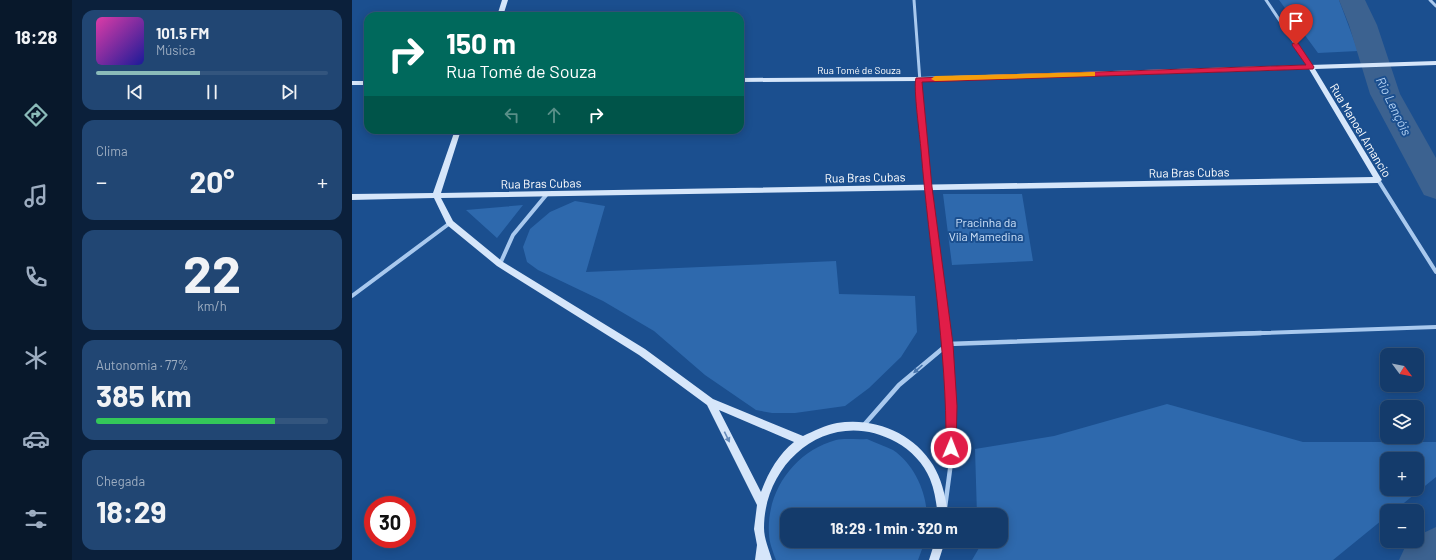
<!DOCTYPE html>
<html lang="pt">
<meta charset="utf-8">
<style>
:root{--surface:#143b6b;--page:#214673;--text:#f1f3f6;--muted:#9dadc1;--line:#33557e;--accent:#8bbbb9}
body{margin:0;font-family:Barlow,sans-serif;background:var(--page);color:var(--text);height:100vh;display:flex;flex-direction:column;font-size:15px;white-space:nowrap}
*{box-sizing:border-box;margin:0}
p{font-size:13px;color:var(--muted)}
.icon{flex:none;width:22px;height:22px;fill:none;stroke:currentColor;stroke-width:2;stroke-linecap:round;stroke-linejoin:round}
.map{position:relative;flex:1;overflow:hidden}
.details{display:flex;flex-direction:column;gap:10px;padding:10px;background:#0b203b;width:280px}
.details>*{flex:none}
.hud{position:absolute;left:12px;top:12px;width:380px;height:122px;border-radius:12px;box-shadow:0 2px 10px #0003,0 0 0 1px var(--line);background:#00695c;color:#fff;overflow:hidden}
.needle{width:26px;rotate:122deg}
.fabs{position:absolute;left:1028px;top:348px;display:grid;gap:8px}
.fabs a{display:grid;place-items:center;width:44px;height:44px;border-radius:8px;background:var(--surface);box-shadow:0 2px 10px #0003,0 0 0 1px var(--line);font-size:20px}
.speed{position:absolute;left:12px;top:496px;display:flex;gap:8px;font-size:20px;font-weight:700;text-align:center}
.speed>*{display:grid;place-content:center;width:52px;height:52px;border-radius:50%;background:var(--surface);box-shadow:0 2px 10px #0003,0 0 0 1px var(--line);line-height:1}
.speed .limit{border:6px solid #d22;background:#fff;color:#111}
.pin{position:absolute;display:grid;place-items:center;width:34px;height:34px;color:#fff;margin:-41px -17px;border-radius:50% 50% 50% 0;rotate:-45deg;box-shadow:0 0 4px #0007}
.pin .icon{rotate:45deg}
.me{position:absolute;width:44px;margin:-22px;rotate:1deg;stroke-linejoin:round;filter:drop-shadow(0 0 3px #0008)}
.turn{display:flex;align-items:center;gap:14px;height:84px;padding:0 16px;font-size:18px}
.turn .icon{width:52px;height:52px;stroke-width:2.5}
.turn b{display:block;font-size:28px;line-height:34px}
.lanes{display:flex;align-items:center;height:38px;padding:0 16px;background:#0003;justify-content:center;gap:20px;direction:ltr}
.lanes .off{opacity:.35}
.big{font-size:30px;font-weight:700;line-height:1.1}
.details .card{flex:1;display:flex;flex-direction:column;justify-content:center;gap:6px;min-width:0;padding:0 14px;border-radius:12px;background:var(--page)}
.details .dial{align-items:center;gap:0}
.dial b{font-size:52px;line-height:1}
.song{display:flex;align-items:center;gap:12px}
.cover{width:48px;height:48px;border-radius:6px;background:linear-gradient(135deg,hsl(320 70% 55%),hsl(240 70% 35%))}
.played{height:4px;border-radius:2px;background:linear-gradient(90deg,var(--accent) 45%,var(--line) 45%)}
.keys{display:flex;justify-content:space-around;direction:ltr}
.heat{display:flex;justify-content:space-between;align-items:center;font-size:22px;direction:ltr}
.charge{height:6px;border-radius:3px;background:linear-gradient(90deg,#34c759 77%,var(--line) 0)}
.trip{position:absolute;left:428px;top:508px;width:228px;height:40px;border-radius:12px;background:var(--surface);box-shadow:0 2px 10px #0003,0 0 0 1px var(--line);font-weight:700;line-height:40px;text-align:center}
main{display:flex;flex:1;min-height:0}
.menu{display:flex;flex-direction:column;width:72px;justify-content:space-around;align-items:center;background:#08182b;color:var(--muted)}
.menu .icon{width:28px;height:28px}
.menu .on{color:var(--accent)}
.menu b{font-size:18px;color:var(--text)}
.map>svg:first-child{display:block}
.green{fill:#2e69ad;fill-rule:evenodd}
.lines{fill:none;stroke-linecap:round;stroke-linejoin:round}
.river{fill:#3c6290;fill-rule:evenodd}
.street-far2{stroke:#a9c9ee;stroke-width:3}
.street-far1{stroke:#a9c9ee;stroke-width:4}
.street{stroke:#a9c9ee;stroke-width:4.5}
.secondary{fill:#d6e6fa;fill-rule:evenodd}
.oneway{fill:#4674ac}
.oneway2{fill:#668bba}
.route{fill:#e11d48;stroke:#92132f}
.slow{fill:#f59e0b}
.labels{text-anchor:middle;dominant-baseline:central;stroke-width:4;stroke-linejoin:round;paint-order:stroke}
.far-street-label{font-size:10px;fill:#fff;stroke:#1b4f8f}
.street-label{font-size:12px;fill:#fff;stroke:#1b4f8f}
.park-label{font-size:12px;fill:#cfe3fa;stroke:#1b4f8f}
.water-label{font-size:13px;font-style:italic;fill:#b5d3f5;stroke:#1b4f8f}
</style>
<main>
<nav class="menu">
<b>18:28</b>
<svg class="icon on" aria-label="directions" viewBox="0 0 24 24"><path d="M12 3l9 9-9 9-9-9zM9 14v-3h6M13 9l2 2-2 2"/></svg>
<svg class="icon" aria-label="music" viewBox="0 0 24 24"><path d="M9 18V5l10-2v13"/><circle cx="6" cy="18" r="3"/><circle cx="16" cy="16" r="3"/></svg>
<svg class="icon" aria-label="phone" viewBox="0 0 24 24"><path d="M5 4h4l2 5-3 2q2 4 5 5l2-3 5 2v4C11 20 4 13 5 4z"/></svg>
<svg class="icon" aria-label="climate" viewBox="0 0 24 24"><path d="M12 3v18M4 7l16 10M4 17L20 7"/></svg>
<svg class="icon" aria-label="car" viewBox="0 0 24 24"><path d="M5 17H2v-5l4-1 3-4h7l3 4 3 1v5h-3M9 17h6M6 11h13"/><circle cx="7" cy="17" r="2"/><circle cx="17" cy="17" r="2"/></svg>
<svg class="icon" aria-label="filters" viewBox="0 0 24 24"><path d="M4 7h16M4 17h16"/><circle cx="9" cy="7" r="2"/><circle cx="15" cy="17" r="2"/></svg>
</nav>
<section class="details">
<div class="card">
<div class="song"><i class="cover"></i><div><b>101.5 FM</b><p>Música</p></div></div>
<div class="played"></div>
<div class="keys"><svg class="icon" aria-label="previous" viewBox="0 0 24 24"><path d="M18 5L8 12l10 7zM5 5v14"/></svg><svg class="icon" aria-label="pause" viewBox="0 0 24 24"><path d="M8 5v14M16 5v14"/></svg><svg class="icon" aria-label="next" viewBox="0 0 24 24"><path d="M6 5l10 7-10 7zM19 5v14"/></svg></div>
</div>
<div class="card"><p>Clima</p>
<div class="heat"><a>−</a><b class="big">20°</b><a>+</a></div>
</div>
<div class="card dial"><b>22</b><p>km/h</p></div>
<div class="card"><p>Autonomia · 77%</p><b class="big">385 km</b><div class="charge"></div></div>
<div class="card"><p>Chegada</p><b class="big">18:29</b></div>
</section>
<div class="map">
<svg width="1084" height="560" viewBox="0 0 1084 560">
<rect width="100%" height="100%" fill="#1b4f8f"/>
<path class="green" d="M927 0H987L1006 51 966 53Z
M591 194H670L681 261 600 265Z
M223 201 253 206 234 272 484 261 487 294 563 296 565 332 549 357 517 388 493 406 443 413H420L404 410 353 375 302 331 251 301 186 270 175 262 171 247 178 229 198 212Z
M171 205 145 238 114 210Z
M815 404 951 442H1084V477L1042 511H1035V516L981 560H620L627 548 626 541H649V515H625L623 449 702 436ZM1035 459H1065V489H1035Z
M515 439C523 443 533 446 541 450 562 464 574 491 575 515H435V541H573L566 560H424C421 552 417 542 417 534 414 491 443 451 484 440 493 438 505 440 515 439Z"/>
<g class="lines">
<path class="river" d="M987 0H1013L1025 25 1048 94 1084 158V199L1072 195 1018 94 997 25Z
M1084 527V560H1047L1055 543 1065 541V536Z"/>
<path class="street-far2" d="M562 0 573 150
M914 0 959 67
M1078 0 1084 6"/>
<path class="street-far1" d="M573 149 576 187 595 334
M1026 180 1084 272
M148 264 161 235 195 194
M0 296 98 223
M880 334 1084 327"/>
<path class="street" d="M596 344 909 333
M512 425 547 385 596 344
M592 515 599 462V406L595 333"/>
<path class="secondary" d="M150 0H156L151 16H145Z
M1084 61V65L963 69 1030 180 1026 183 89 198 101 221 151 262 293 349 361 399 451 436C462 431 473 425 485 423 523 417 561 433 581 465 590 480 594 498 596 515H586C584 503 583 491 578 479 572 464 559 450 544 442 480 406 412 459 412 528 412 539 417 549 420 560H403L405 545 402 529 405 505 355 405 287 355 145 266 95 225 82 198 0 200V194L81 193 103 130H109L89 193 1021 177 957 69 567 81 388 82V78L567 77ZM367 410 442 442C426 455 416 473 409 492Z
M0 81H16V85H0Z
M583 541H593L587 560H577Z"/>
</g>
<defs><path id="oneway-solid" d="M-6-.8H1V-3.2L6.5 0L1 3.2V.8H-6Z"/></defs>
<use class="oneway" href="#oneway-solid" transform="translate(566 369) rotate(138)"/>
<use class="oneway2" href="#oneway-solid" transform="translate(375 437) rotate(64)"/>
<path class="route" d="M941 43H946L962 67 961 69 570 82 580 187 601 344 605 406 604 448 603 452 599 453 595 452 594 448C595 348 577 249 569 150 568 137 561 87 564 78L954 65 940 45Z"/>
<path class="slow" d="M740 72H743V76L583 81 579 79 583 76Z"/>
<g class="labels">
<g class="far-street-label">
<text x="507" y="70">Rua Tomé de Souza</text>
</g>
<g class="street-label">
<text transform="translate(1009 130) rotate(59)">Rua Manoel Amancio</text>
<text transform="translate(837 172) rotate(-1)">Rua Bras Cubas</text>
<text transform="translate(513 177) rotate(-1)">Rua Bras Cubas</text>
<text transform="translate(189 183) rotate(-1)">Rua Bras Cubas</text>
</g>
<g class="park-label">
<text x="634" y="222">Pracinha da<tspan x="634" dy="14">Vila Mamedina</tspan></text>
</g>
<g class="water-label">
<text transform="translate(1042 106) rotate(64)">Rio Lençóis</text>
</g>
</g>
</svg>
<div class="fabs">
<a><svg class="needle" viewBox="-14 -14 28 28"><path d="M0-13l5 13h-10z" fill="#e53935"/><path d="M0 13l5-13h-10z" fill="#9dadc1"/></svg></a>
<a><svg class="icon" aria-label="layers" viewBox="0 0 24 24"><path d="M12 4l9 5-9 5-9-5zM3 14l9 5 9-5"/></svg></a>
<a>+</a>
<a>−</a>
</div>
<div class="speed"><div class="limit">30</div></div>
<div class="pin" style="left:944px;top:45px;background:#d93025"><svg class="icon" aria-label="arrive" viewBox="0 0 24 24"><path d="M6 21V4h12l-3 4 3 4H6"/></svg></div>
<svg class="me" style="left:599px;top:448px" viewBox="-20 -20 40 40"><circle r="17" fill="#e11d48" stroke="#fff" stroke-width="3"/><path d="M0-11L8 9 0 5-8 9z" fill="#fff"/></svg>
<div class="trip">18:29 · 1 min · 320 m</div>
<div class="hud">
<div class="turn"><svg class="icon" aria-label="right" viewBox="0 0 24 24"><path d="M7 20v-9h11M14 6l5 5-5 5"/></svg><div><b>150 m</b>Rua Tomé de Souza</div></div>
<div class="lanes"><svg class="icon off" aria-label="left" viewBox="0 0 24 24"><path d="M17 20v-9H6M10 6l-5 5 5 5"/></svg><svg class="icon off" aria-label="ahead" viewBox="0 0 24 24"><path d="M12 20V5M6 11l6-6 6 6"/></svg><svg class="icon" aria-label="right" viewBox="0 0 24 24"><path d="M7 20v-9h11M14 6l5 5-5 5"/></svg></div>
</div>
</div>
</main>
